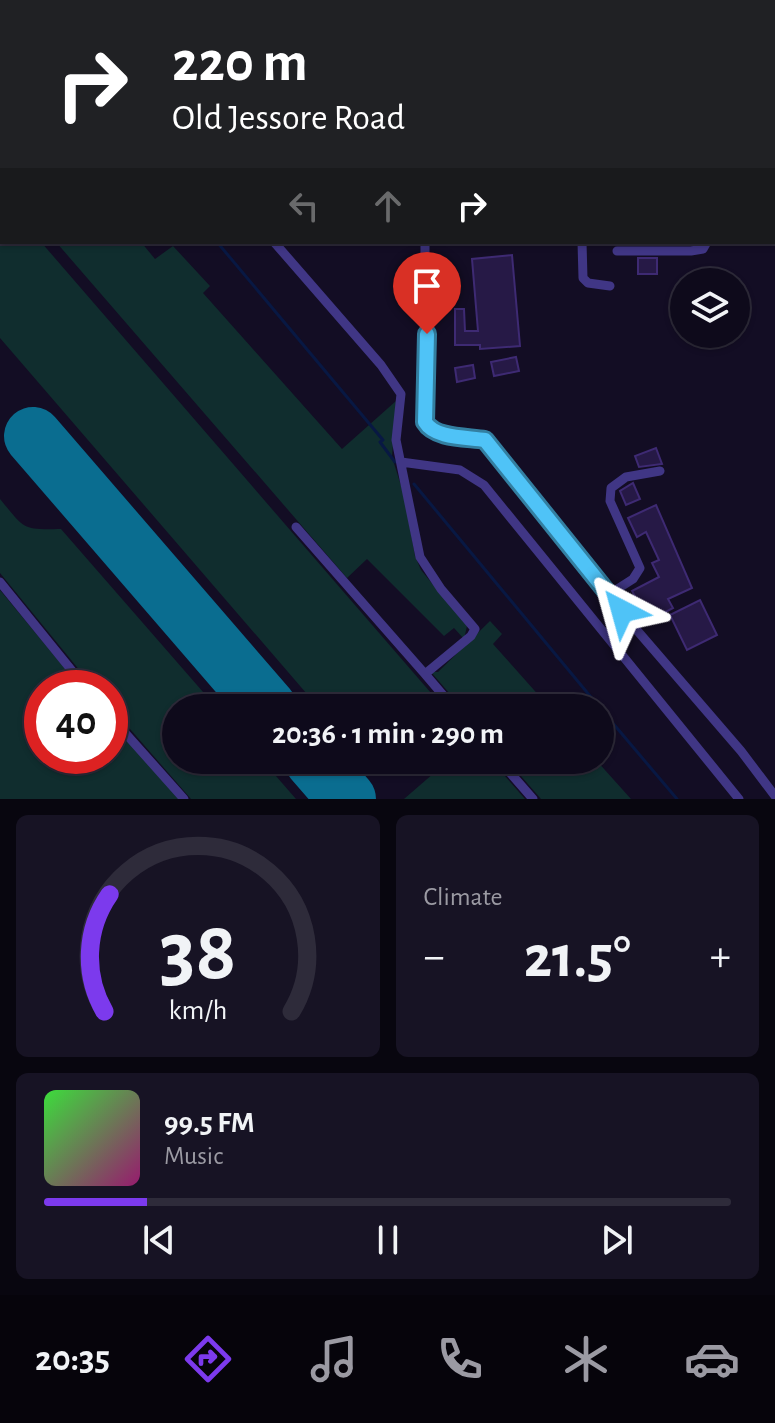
<!DOCTYPE html>
<meta charset="utf-8">
<style>
:root{--surface:#0e0a1b;--page:#171324;--text:#f1f3f6;--muted:#9b9aa3;--line:#2e2b3a;--accent:#7c3aed}
body{margin:0;font-family:"Alegreya Sans",sans-serif;background:var(--page);color:var(--text);height:100vh;display:flex;flex-direction:column;font-size:30px;white-space:nowrap}
*{box-sizing:border-box;margin:0}
p{font-size:26px;color:var(--muted)}
.icon{flex:none;width:44px;height:44px;fill:none;stroke:currentColor;stroke-width:2;stroke-linecap:round;stroke-linejoin:round}
.map{position:relative;height:799px;overflow:hidden}
.drawer{display:flex;flex-direction:column;gap:16px;padding:16px;background:#08060f;flex:1}
.drawer>*{flex:none}
.banner{position:absolute;left:0px;top:0px;width:776px;height:244px;box-shadow:0 2px 6px #0004,0 0 0 2px var(--line);background:#202124;color:#fff;overflow:hidden}
.tools{position:absolute;left:670px;top:268px;display:grid;gap:16px}
.tools a{display:grid;place-items:center;width:80px;height:80px;border-radius:50%;background:var(--surface);box-shadow:0 2px 6px #0004,0 0 0 2px var(--line);font-size:40px}
.speed{position:absolute;left:24px;top:670px;display:flex;gap:16px;font-size:40px;font-weight:700;text-align:center}
.speed>*{display:grid;place-content:center;width:104px;height:104px;border-radius:50%;background:var(--surface);box-shadow:0 2px 6px #0004,0 0 0 2px var(--line);line-height:1}
.speed .limit{border:12px solid #d22;background:#fff;color:#111}
.pin{position:absolute;display:grid;place-items:center;width:68px;height:68px;color:#fff;margin:-82px -34px;border-radius:50% 50% 50% 0;rotate:-45deg;box-shadow:0 0 8px #0007}
.pin .icon{rotate:45deg}
.me{position:absolute;width:88px;margin:-44px;rotate:321deg;stroke-linejoin:round;filter:drop-shadow(0 0 6px #0008)}
.turn{display:flex;align-items:center;gap:28px;height:168px;padding:0 40px;font-size:36px}
.turn .icon{width:104px;height:104px;stroke-width:2.5}
.turn b{display:block;font-size:56px;line-height:68px}
.lanes{display:flex;align-items:center;height:76px;padding:0 40px;background:#0003;justify-content:center;gap:40px;direction:ltr}
.lanes .off{opacity:.35}
.big{font-size:60px;font-weight:700;line-height:1.1}
.drawer .widget{flex:1;display:flex;flex-direction:column;justify-content:center;gap:12px;min-width:0;padding:0 28px;border-radius:12px;background:var(--page)}
.drawer .dial{align-items:center;gap:0}
.dial svg{height:208px;overflow:visible;fill:none;stroke:var(--line);stroke-width:7;stroke-linecap:round;text-anchor:middle}
.dial text{fill:var(--text);stroke:none}
.song{display:flex;align-items:center;gap:24px}
.cover{width:96px;height:96px;border-radius:12px;background:linear-gradient(135deg,hsl(120 70% 55%),hsl(320 70% 35%))}
.played{height:8px;border-radius:4px;background:linear-gradient(90deg,var(--accent) 15%,var(--line) 15%)}
.keys{display:flex;justify-content:space-around;direction:ltr}
.heat{display:flex;justify-content:space-between;align-items:center;font-size:44px;direction:ltr}
.drawer .tiles{flex:1;display:grid;gap:16px;grid-template-columns:1fr 1fr}
.widget:last-child{grid-column:span 2}
.trip{position:absolute;left:162px;top:694px;width:452px;height:80px;border-radius:40px;background:var(--surface);box-shadow:0 2px 6px #0004,0 0 0 2px var(--line);font-weight:700;line-height:80px;text-align:center}
.dock{display:flex;height:128px;justify-content:space-around;align-items:center;background:#06040b;color:var(--muted)}
.dock .icon{width:56px;height:56px}
.dock .active{color:var(--accent)}
.dock b{font-size:36px;color:var(--text)}
.map>svg:first-child{display:block}
.green{fill:#102d2e}
.lines{fill:none;stroke-linecap:round;stroke-linejoin:round}
.stream{stroke:#081843;stroke-width:3}
.runway{stroke:#0a6d90;stroke-width:58}
.building{fill:#261946;stroke:#3e2a73;stroke-width:2}
.minor{stroke:#403685;stroke-width:9}
.route-casing{stroke:#337fa1;stroke-width:20}
.route{stroke:#4fc3f7;stroke-width:14}
</style>
<div class="map">
<svg width="775" height="799" viewBox="0 0 775 799">
<rect width="100%" height="100%" fill="#130d24"/>
<path class="green" d="M0 195 2 242H41L444 708H319L0 338Z
M56 242H141L155 259 173 246 210 286 203 293 342 449 396 401 392 457 404 495 415 556 421 570 467 626 464 639 454 628 444 636 367 559 347 578Z
M0 499C25 529 22 530 61 529L217 708H176V760H262L296 799H191L110 706V688H94L0 573Z
M0 590 81 688H42V756H110V721L179 799H0Z
M490 621 502 634 493 644 550 708H462L431 672H438Z
M449 760H491L525 799H404Z
M507 760H596L631 799H541Z"/>
<g class="lines">
<path class="stream" d="M15 0 17 2
M217 242 383 440 380 442 395 462
M414 484 600 708
M600 708 677 799"/>
<path class="runway" d="M33 436 268 708
M313 760 347 799"/>
</g>
<path class="building" d="M512 255 520 346 480 349V345H455V309H464L465 331H478L472 259Z
M638 258H657V274H638Z
M516 357 519 371 494 376 491 362Z
M473 365 475 378 457 382 455 368Z
M656 448 662 464 639 467 635 456Z
M633 483 640 499 626 505 620 491Z
M656 505 692 588 668 599 673 608 649 621 632 591 659 577 652 563 659 560 646 532 637 537 628 518Z
M700 600 717 635 687 650 670 615Z"/>
<g class="lines">
<path class="minor" d="M59 0 61 2
M136 0 137 2
M191 0 193 2
M309 0 311 2
M425 0V2
M481 0V2
M626 0 628 2
M399 2 408 0
M274 242 381 365 401 394 396 440 420 557 441 589 475 629 471 636 425 674 454 708
M425 242V422L429 428 441 433 485 440 635 628 741 751 775 796
M582 242 583 278 588 283 610 286
M617 251H691L703 249 707 242
M401 462 460 470 484 485 739 799
M296 527 425 674
M0 582 86 688
M608 595 633 579 640 568 610 501 611 488 626 477 660 471
M110 716 184 799
M499 760 533 799"/>
</g>
<g class="lines">
<g class="route-casing">
<path id="route" d="M427 334 425 422C435 439 468 437 485 440L622 611"/>
</g>
<use href="#route" class="route"/>
</g>
</svg>
<div class="tools">
<a><svg class="icon" aria-label="layers" viewBox="0 0 24 24"><path d="M12 4l9 5-9 5-9-5zM3 14l9 5 9-5"/></svg></a>
</div>
<div class="speed"><div class="limit">40</div></div>
<div class="pin" style="left:427px;top:334px;background:#d93025"><svg class="icon" aria-label="arrive" viewBox="0 0 24 24"><path d="M6 21V4h12l-3 4 3 4H6"/></svg></div>
<svg class="me" style="left:622px;top:611px" viewBox="-20 -20 40 40"><path d="M0-17L14 15 0 8-14 15z" fill="#4fc3f7" stroke="#fff" stroke-width="4"/></svg>
<div class="trip">20:36 · 1 min · 290 m</div>
<div class="banner">
<div class="turn"><svg class="icon" aria-label="right" viewBox="0 0 24 24"><path d="M7 20v-9h11M14 6l5 5-5 5"/></svg><div><b>220 m</b>Old Jessore Road</div></div>
<div class="lanes"><svg class="icon off" aria-label="left" viewBox="0 0 24 24"><path d="M17 20v-9H6M10 6l-5 5 5 5"/></svg><svg class="icon off" aria-label="ahead" viewBox="0 0 24 24"><path d="M12 20V5M6 11l6-6 6 6"/></svg><svg class="icon" aria-label="right" viewBox="0 0 24 24"><path d="M7 20v-9h11M14 6l5 5-5 5"/></svg></div>
</div>
</div>
<section class="drawer">
<div class="tiles">
<div class="widget dial"><svg viewBox="0 0 100 80">
<path d="M14 69A42 42 0 1 1 86 69"/>
<path d="M14 69A42 42 0 0 1 16 24" stroke="#7c3aed"/>
<text x="50" y="56" font-size="32" font-weight="700">38</text>
<text x="50" y="72" font-size="11">km/h</text>
</svg></div>
<div class="widget"><p>Climate</p>
<div class="heat"><a>−</a><b class="big">21.5°</b><a>+</a></div>
</div>
<div class="widget">
<div class="song"><i class="cover"></i><div><b>99.5 FM</b><p>Music</p></div></div>
<div class="played"></div>
<div class="keys"><svg class="icon" aria-label="previous" viewBox="0 0 24 24"><path d="M18 5L8 12l10 7zM5 5v14"/></svg><svg class="icon" aria-label="pause" viewBox="0 0 24 24"><path d="M8 5v14M16 5v14"/></svg><svg class="icon" aria-label="next" viewBox="0 0 24 24"><path d="M6 5l10 7-10 7zM19 5v14"/></svg></div>
</div>
</div>
</section>
<nav class="dock">
<b>20:35</b>
<svg class="icon active" aria-label="directions" viewBox="0 0 24 24"><path d="M12 3l9 9-9 9-9-9zM9 14v-3h6M13 9l2 2-2 2"/></svg>
<svg class="icon" aria-label="music" viewBox="0 0 24 24"><path d="M9 18V5l10-2v13"/><circle cx="6" cy="18" r="3"/><circle cx="16" cy="16" r="3"/></svg>
<svg class="icon" aria-label="phone" viewBox="0 0 24 24"><path d="M5 4h4l2 5-3 2q2 4 5 5l2-3 5 2v4C11 20 4 13 5 4z"/></svg>
<svg class="icon" aria-label="climate" viewBox="0 0 24 24"><path d="M12 3v18M4 7l16 10M4 17L20 7"/></svg>
<svg class="icon" aria-label="car" viewBox="0 0 24 24"><path d="M5 17H2v-5l4-1 3-4h7l3 4 3 1v5h-3M9 17h6M6 11h13"/><circle cx="7" cy="17" r="2"/><circle cx="17" cy="17" r="2"/></svg>
</nav>
